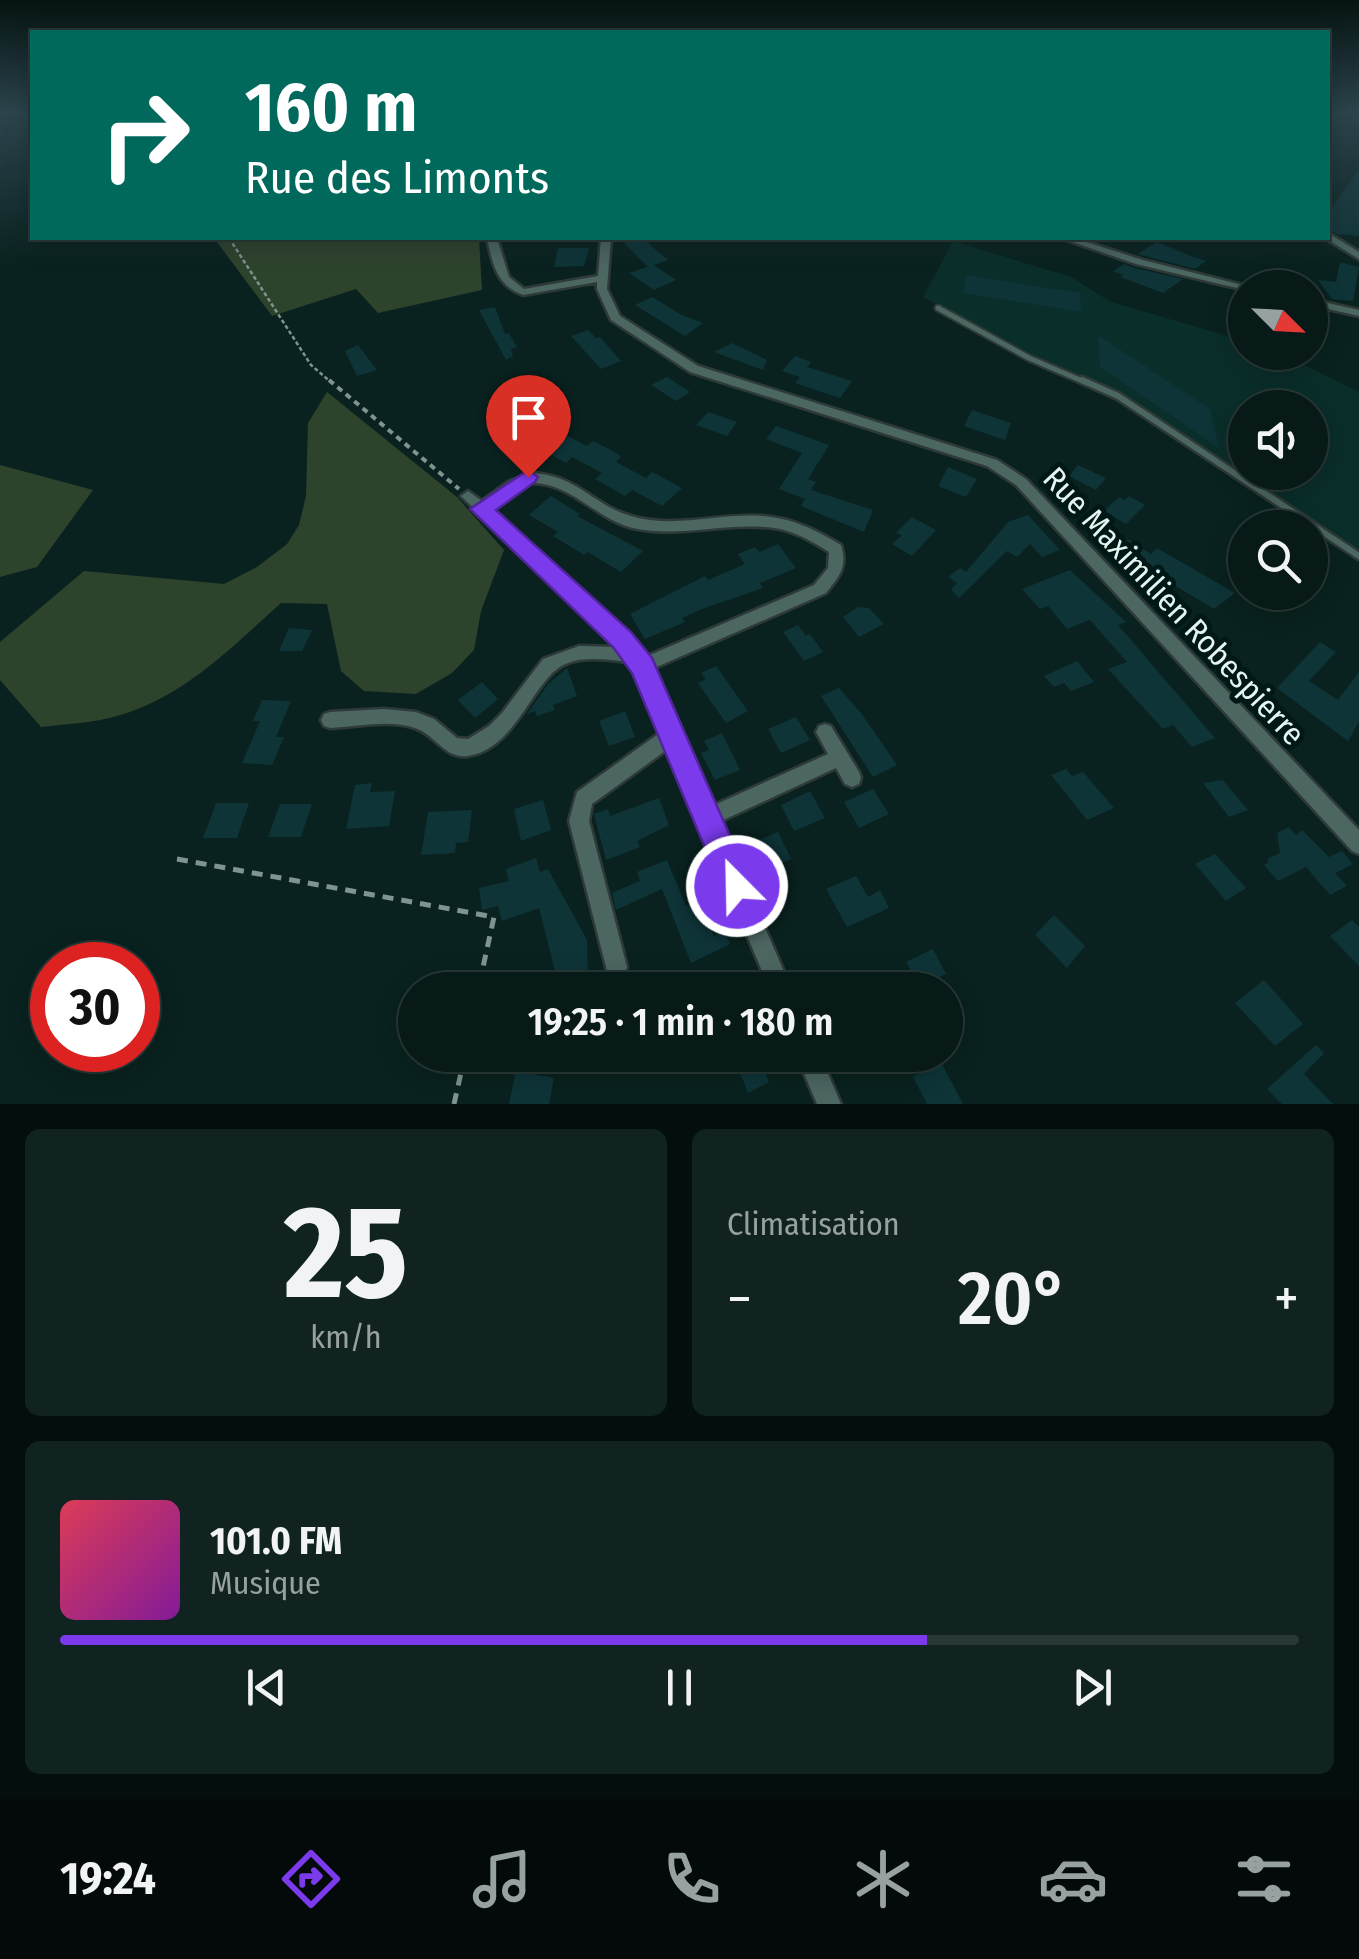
<!DOCTYPE html>
<html lang="fr">
<meta charset="utf-8">
<style>
:root{--surface:#071a17;--page:#102320;--text:#f1f3f6;--muted:#98a1a1;--line:#283836;--accent:#7c3aed}
body{margin:0;font-family:"Fira Sans Condensed",sans-serif;background:var(--page);color:var(--text);height:100vh;display:flex;flex-direction:column;font-size:38px;white-space:nowrap}
*{box-sizing:border-box;margin:0}
p{font-size:32px;color:var(--muted)}
.icon{flex:none;width:55px;height:55px;fill:none;stroke:currentColor;stroke-width:2;stroke-linecap:round;stroke-linejoin:round}
.map{position:relative;height:1104px;overflow:hidden}
.sheet{display:flex;flex-direction:column;gap:25px;padding:25px;background:#040e0d;flex:1}
.sheet>*{flex:none}
.top-card{position:absolute;left:30px;top:30px;width:1300px;height:210px;border-radius:0px;box-shadow:0 5px 25px #0003,0 0 0 2px var(--line);background:#00695c;color:#fff;overflow:hidden}
.needle{width:65px;rotate:114deg}
.fabs{position:absolute;left:1228px;top:270px;display:grid;gap:20px}
.fabs a{display:grid;place-items:center;width:100px;height:100px;border-radius:50%;background:var(--surface);box-shadow:0 5px 25px #0003,0 0 0 2px var(--line);font-size:50px}
.speed{position:absolute;left:30px;top:942px;display:flex;gap:20px;font-size:50px;font-weight:700;text-align:center}
.speed>*{display:grid;place-content:center;width:130px;height:130px;border-radius:50%;background:var(--surface);box-shadow:0 5px 25px #0003,0 0 0 2px var(--line);line-height:1}
.speed .limit{border:15px solid #d22;background:#fff;color:#111}
.pin{position:absolute;display:grid;place-items:center;width:85px;height:85px;color:#fff;margin:-102px -42px;border-radius:50% 50% 50% 0;rotate:-45deg;box-shadow:0 0 10px #0007}
.pin .icon{rotate:45deg}
.me{position:absolute;width:110px;margin:-55px;rotate:337deg;stroke-linejoin:round;filter:drop-shadow(0 0 8px #0008)}
.turn{display:flex;align-items:center;gap:35px;height:210px;padding:0 50px;font-size:45px}
.turn .icon{width:130px;height:130px;stroke-width:2.5}
.turn b{display:block;font-size:70px;line-height:85px}
.big{font-size:75px;font-weight:600;line-height:1.1}
.sheet .card{flex:1;display:flex;flex-direction:column;justify-content:center;gap:15px;min-width:0;padding:0 35px;border-radius:15px;background:var(--page)}
.sheet .dial{align-items:center;gap:0}
.dial b{font-size:130px;line-height:1}
.song{display:flex;align-items:center;gap:30px}
.cover{width:120px;height:120px;border-radius:15px;background:linear-gradient(135deg,hsl(350 70% 55%),hsl(290 70% 35%))}
.played{height:10px;border-radius:5px;background:linear-gradient(90deg,var(--accent) 70%,var(--line) 70%)}
.keys{display:flex;justify-content:space-around;direction:ltr}
.heat{display:flex;justify-content:space-between;align-items:center;font-size:55px;direction:ltr}
.sheet .tiles{flex:1;display:grid;gap:25px;grid-template-columns:1fr 1fr}
.card:last-child{grid-column:span 2}
.trip{position:absolute;left:398px;top:972px;width:565px;height:100px;border-radius:50px;background:var(--surface);box-shadow:0 5px 25px #0003,0 0 0 2px var(--line);font-weight:600;line-height:100px;text-align:center}
.menu{display:flex;height:160px;justify-content:space-around;align-items:center;background:#030a09;color:var(--muted)}
.menu .icon{width:70px;height:70px}
.menu .on{color:var(--accent)}
.menu b{font-size:45px;color:var(--text)}
.map>svg:first-child{display:block}
.built{fill:#0a2e2a;fill-rule:evenodd}
.green{fill:#2e432c}
.building{fill:#0e3438}
.lines{fill:none;stroke-linecap:round;stroke-linejoin:round}
.service-far1-casing{stroke:#2e3a38;stroke-width:9}
.service-casing{stroke:#2e3a38;stroke-width:11}
.minor-casing{stroke:#2e3a38;stroke-width:5}
.path-far2{stroke:#7f9390;stroke-width:2.5;stroke-dasharray:4 2.5;stroke-linecap:butt}
.path-far1{stroke:#7f9390;stroke-width:4;stroke-dasharray:6 5;stroke-linecap:butt}
.path{stroke:#7f9390;stroke-width:5;stroke-dasharray:11 8;stroke-linecap:butt}
.service-far1{stroke:#4c6662;stroke-width:5}
.service{stroke:#4c6662;stroke-width:6}
.minor{fill:#4c6662;fill-rule:evenodd}
.route{fill:#7c3aed;stroke:#51269a;stroke-width:2.5}
.labels{text-anchor:middle;dominant-baseline:central;stroke-width:10;stroke-linejoin:round;paint-order:stroke}
.street-label{font-size:32px;fill:#e6f5f2;stroke:#011916}
</style>
<div class="map">
<svg width="1359" height="1104" viewBox="0 0 1359 1104">
<rect width="100%" height="100%" fill="#09221f"/>
<path class="built" d="M953 241 1071 277 1111 302 1245 341V352L1280 353 1359 392V559L1122 402 923 297ZM1245 408H1310V472H1245Z"/>
<path class="green" d="M214 238H479L482 290 378 313 356 289 272 316Z
M327 392 457 497 504 550 481 611 474 650 452 673 416 694 364 691 341 671 327 604 281 603C232 647 183 698 117 716 94 723 66 724 41 727L0 680V642L84 571 224 584 257 567 287 544 299 525 306 496 308 423Z
M0 465 93 490 37 567 0 577Z"/>
<path class="building" d="M1359 169V236L1337 234 1328 229V213Z
M642 238 668 260 648 267 624 243Z
M1157 242 1191 256 1206 261 1195 269 1137 254Z
M558 248H589L584 266 554 267Z
M1340 262 1359 267 1353 301 1332 299 1318 280 1336 282Z
M1124 264 1135 268 1183 279 1163 293 1120 277 1123 275 1113 271Z
M653 265 676 280 654 290 629 273Z
M966 275 1080 293 1081 312 963 293Z
M652 297 682 315 703 323 685 336 635 305Z
M495 307 505 334 509 333 517 347 511 349 513 356 506 360 479 310Z
M588 330 596 338 600 337 621 361 601 369 571 336Z
M1098 335 1210 409 1219 448 1100 367Z
M732 343 767 360 763 370 714 352Z
M358 345 377 370 357 376 345 351Z
M795 356 811 362 807 367 852 381 840 398 795 383 800 377 782 371Z
M667 377 690 392 676 401 651 385Z
M972 410 1011 423 1005 440 964 426Z
M708 412 737 422 727 436 696 425Z
M776 426 829 445 808 479 816 482 811 490 873 510 864 532 801 506 808 494 805 499 779 489 802 453 766 439Z
M560 432 587 446 593 441 607 448 621 456 616 462 646 478 652 472 682 488 662 506 632 490 625 496 595 479 602 473 572 457 566 463 539 448Z
M1078 465 1106 478 1096 490 1069 476Z
M948 467 977 479 966 497 938 486Z
M551 496 580 514 577 516 643 551 621 572 588 552 584 555 553 536 558 532 529 515Z
M1129 496 1145 505 1126 524 1104 511 1119 497 1125 500Z
M1028 515 1060 550 1042 557 1030 544 1017 557 1007 551 959 598 951 590 957 583 948 577 960 568 966 572 1008 522Z
M912 517 936 530 912 556 892 544 902 535 896 533Z
M1128 539 1151 554 1157 548 1235 593 1214 609 1115 550Z
M778 544 796 568 760 583 763 588 702 609 682 618 685 622 645 639 630 614 705 576 708 580 745 564 738 554 755 547 760 552Z
M1070 570 1126 622 1118 625 1215 738 1192 747 1173 725 1163 729 1108 669 1127 662 1090 620 1067 629 1048 606 1040 609 1022 589Z
M858 607 869 608 884 624 859 637 843 617Z
M798 625 806 636 810 634 823 652 804 661 783 632Z
M289 628 312 630 302 651H279Z
M1320 642 1336 652 1309 681 1338 700 1359 672V722L1348 741 1277 688Z
M1218 650 1249 671 1236 685 1204 662Z
M1077 661 1094 682 1071 691 1064 683 1054 687 1044 676Z
M716 666 748 711 726 723 698 683 706 679 701 673Z
M567 668 577 696 553 705 555 710 537 716 535 711 527 714 548 684Z
M482 682 498 699 475 718 458 700Z
M839 688 861 713 897 765 873 777 821 696Z
M262 700 291 701 276 737H284L272 765 242 763 260 721H253Z
M625 711 635 737 609 746 599 721Z
M796 717 810 740 781 753 768 729Z
M722 733 740 770 715 780 701 753 709 750 704 741Z
M1066 769 1072 776 1083 772 1114 808 1087 820 1051 775Z
M1223 780 1248 810 1229 817 1203 783Z
M372 783 370 792 395 791 389 826 346 829 355 785Z
M873 789 889 814 859 828 844 802Z
M810 791 825 818 794 831 781 805Z
M659 798 669 825 637 841 640 847 606 860 594 814 608 809 610 816Z
M543 800 551 830 521 841 514 809Z
M216 803H249L237 838H203Z
M280 804H312L301 837H268Z
M472 810 468 842 456 843 455 853 421 855 428 812Z
M1289 827 1296 835 1302 830 1329 857 1342 851 1353 864 1335 873 1347 886 1330 895 1306 867 1278 881 1264 865 1269 862 1267 859 1280 853 1277 833Z
M778 832 791 859 759 874 746 845Z
M1215 854 1246 888 1226 901 1195 864Z
M536 858 540 872 548 869 587 940 588 980 555 971 539 908 502 921 498 906 482 910 479 888 509 881 506 869Z
M667 860 686 906 700 900 714 936 724 930 730 944 691 963 662 889 616 910 612 893 640 881 637 872Z
M856 876 868 897 880 890 889 908 847 927 826 889Z
M1054 915 1085 946 1067 968 1035 935Z
M1352 920 1359 927V966L1330 936Z
M933 949 946 974 919 987 906 962Z
M1264 980 1303 1024 1275 1046 1235 1003Z
M1316 1045 1324 1053 1304 1074 1333 1104H1282L1267 1089Z
M733 1055H759L769 1082 748 1093Z
M941 1062 963 1104H927L913 1077Z
M516 1071 554 1078 549 1104H509Z"/>
<g class="lines">
<g class="service-far1-casing">
<path id="service-far1" d="M938 308 1029 358 1087 383"/>
</g>
<g class="service-casing">
<path id="service" d="M1082 380 1118 396 1359 556"/>
</g>
<g class="minor-casing">
<path id="minor" d="M1328 233 1359 252V259L1325 238H1328Z
M487 238H497L509 277 524 289 598 276 601 238H611L607 289 620 316 698 366 997 460 1026 479 1359 830V854L1352 851 1016 485 987 466 690 372 611 320 597 289V282L523 295C497 286 492 263 487 238Z
M1061 238H1074L1143 260 1254 288H1245V290L1136 264Z
M1310 299 1359 310V316L1310 305Z
M533 473C578 476 593 505 631 516 674 529 719 513 762 516 792 518 816 530 841 545 848 567 839 577 826 593L652 669 712 806 828 754 816 732 819 726 825 724 831 726 859 772 861 778 859 784 852 787 845 784 836 768 719 822 792 990H770L668 749 592 804 589 821 627 967 624 975 616 978 608 975 569 821 577 792 661 732 635 670 629 662C610 660 587 656 568 663 534 674 518 749 468 756 444 759 435 734 415 728 389 719 356 727 330 728L324 726 321 720 324 714 330 712 384 709 416 712 434 719 457 738 468 739 489 726 502 713 543 659 579 646 618 647 461 496 468 491 482 501 508 482ZM529 483C570 481 595 519 633 528 682 539 731 520 780 529 798 533 813 542 829 552L828 568 814 585 645 657 628 634 491 509Z
M796 1055H820L841 1104H817Z"/>
</g>
<path class="path-far2" d="M229 238 311 365 332 383"/>
<path class="path-far1" d="M329 380 459 489"/>
<path class="path" d="M177 859 494 917 478 990
M454 1104 465 1055"/>
<use href="#service-far1" class="service-far1"/>
<use href="#service" class="service"/>
<use href="#minor" class="minor"/>
</g>
<linearGradient id="sky" x2="0" y2="1"><stop stop-color="#051311"/><stop offset="0.42" stop-color="#2c444d"/><stop offset="1" stop-color="#2c444d" stop-opacity="0"/></linearGradient>
<rect width="1359" height="267" fill="url(#sky)"/>
<path class="route" d="M528 470 538 477 535 482 496 510 631 632 652 658 752 886 748 898 737 902 726 898 632 673 613 647 470 509Z"/>
<g class="labels">
<g class="street-label">
<text transform="translate(1174 606) rotate(47)">Rue Maximilien Robespierre</text>
</g>
</g>
</svg>
<div class="fabs">
<a><svg class="needle" viewBox="-14 -14 28 28"><path d="M0-13l5 13h-10z" fill="#e53935"/><path d="M0 13l5-13h-10z" fill="#98a1a1"/></svg></a>
<a><svg class="icon" aria-label="sound" viewBox="0 0 24 24"><path d="M4 9h4l5-4v14l-5-4H4zM17 9q2 3 0 6"/></svg></a>
<a><svg class="icon" aria-label="search" viewBox="0 0 24 24"><circle cx="10" cy="10" r="6"/><path d="M15 15l6 6"/></svg></a>
</div>
<div class="speed"><div class="limit">30</div></div>
<div class="pin" style="left:528px;top:477px;background:#d93025"><svg class="icon" aria-label="arrive" viewBox="0 0 24 24"><path d="M6 21V4h12l-3 4 3 4H6"/></svg></div>
<svg class="me" style="left:737px;top:886px" viewBox="-20 -20 40 40"><circle r="17" fill="#7c3aed" stroke="#fff" stroke-width="3"/><path d="M0-11L8 9 0 5-8 9z" fill="#fff"/></svg>
<div class="trip">19:25 · 1 min · 180 m</div>
<div class="top-card">
<div class="turn"><svg class="icon" aria-label="right" viewBox="0 0 24 24"><path d="M7 20v-9h11M14 6l5 5-5 5"/></svg><div><b>160 m</b>Rue des Limonts</div></div>
</div>
</div>
<section class="sheet">
<div class="tiles">
<div class="card dial"><b>25</b><p>km/h</p></div>
<div class="card"><p>Climatisation</p>
<div class="heat"><a>−</a><b class="big">20°</b><a>+</a></div>
</div>
<div class="card">
<div class="song"><i class="cover"></i><div><b>101.0 FM</b><p>Musique</p></div></div>
<div class="played"></div>
<div class="keys"><svg class="icon" aria-label="previous" viewBox="0 0 24 24"><path d="M18 5L8 12l10 7zM5 5v14"/></svg><svg class="icon" aria-label="pause" viewBox="0 0 24 24"><path d="M8 5v14M16 5v14"/></svg><svg class="icon" aria-label="next" viewBox="0 0 24 24"><path d="M6 5l10 7-10 7zM19 5v14"/></svg></div>
</div>
</div>
</section>
<nav class="menu">
<b>19:24</b>
<svg class="icon on" aria-label="directions" viewBox="0 0 24 24"><path d="M12 3l9 9-9 9-9-9zM9 14v-3h6M13 9l2 2-2 2"/></svg>
<svg class="icon" aria-label="music" viewBox="0 0 24 24"><path d="M9 18V5l10-2v13"/><circle cx="6" cy="18" r="3"/><circle cx="16" cy="16" r="3"/></svg>
<svg class="icon" aria-label="phone" viewBox="0 0 24 24"><path d="M5 4h4l2 5-3 2q2 4 5 5l2-3 5 2v4C11 20 4 13 5 4z"/></svg>
<svg class="icon" aria-label="climate" viewBox="0 0 24 24"><path d="M12 3v18M4 7l16 10M4 17L20 7"/></svg>
<svg class="icon" aria-label="car" viewBox="0 0 24 24"><path d="M5 17H2v-5l4-1 3-4h7l3 4 3 1v5h-3M9 17h6M6 11h13"/><circle cx="7" cy="17" r="2"/><circle cx="17" cy="17" r="2"/></svg>
<svg class="icon" aria-label="filters" viewBox="0 0 24 24"><path d="M4 7h16M4 17h16"/><circle cx="9" cy="7" r="2"/><circle cx="15" cy="17" r="2"/></svg>
</nav>
